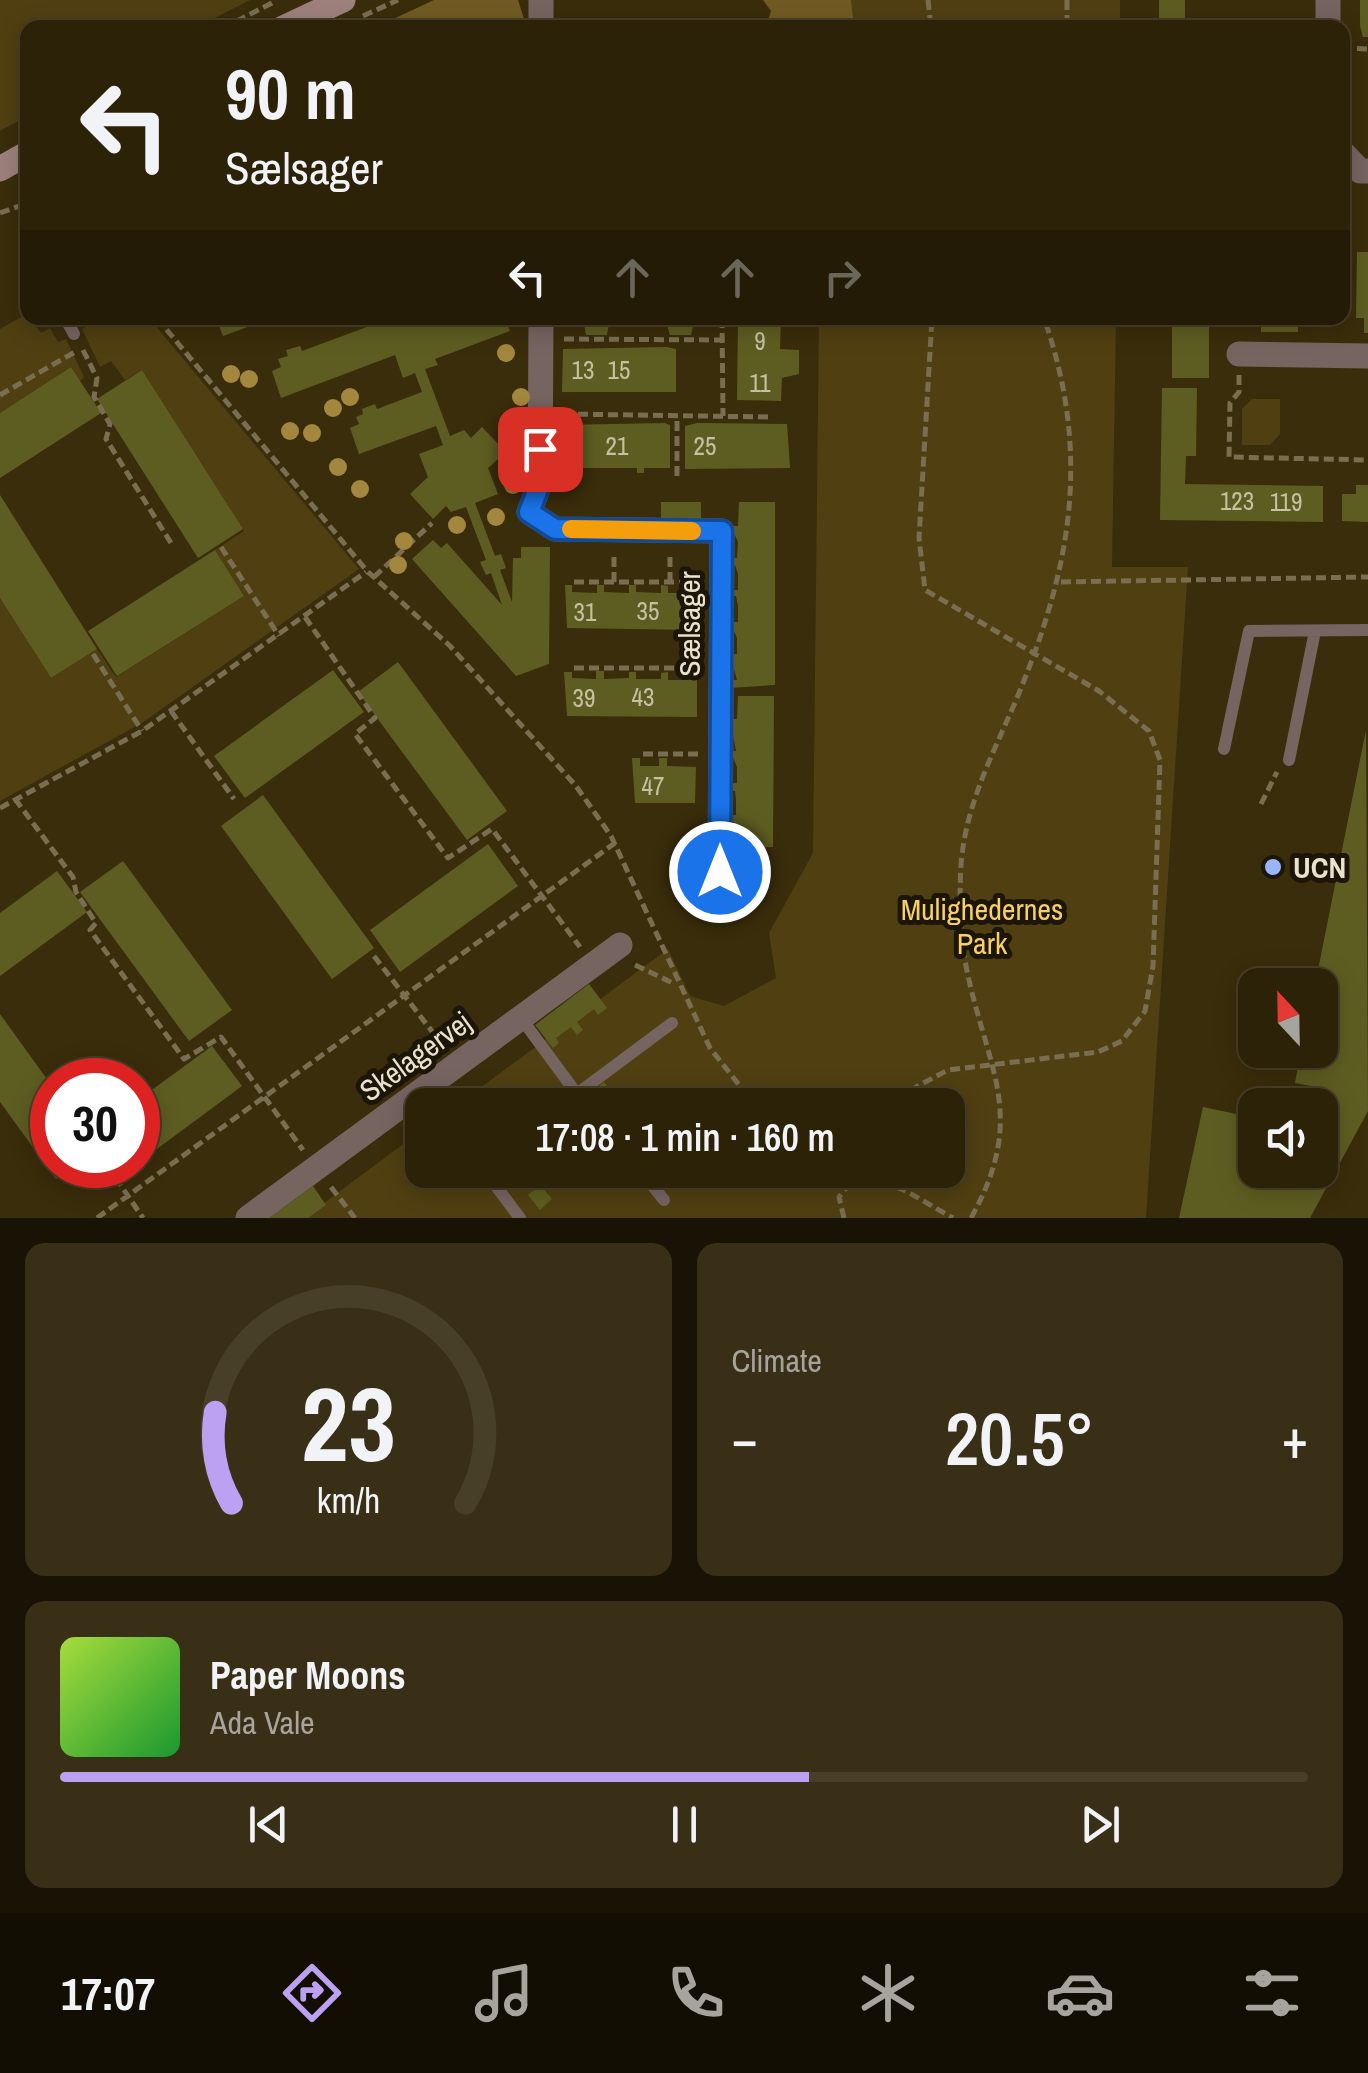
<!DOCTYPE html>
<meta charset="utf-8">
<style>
:root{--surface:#2c2208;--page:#382f16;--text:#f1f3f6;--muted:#a6a49c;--line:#483f29;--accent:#bca0f2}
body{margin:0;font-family:"Archivo Narrow",sans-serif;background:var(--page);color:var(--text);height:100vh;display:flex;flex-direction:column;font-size:38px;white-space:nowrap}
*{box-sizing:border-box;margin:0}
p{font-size:32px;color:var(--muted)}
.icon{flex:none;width:55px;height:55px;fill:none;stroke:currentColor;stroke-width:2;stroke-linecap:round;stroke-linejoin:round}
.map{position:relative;height:1218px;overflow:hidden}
.panel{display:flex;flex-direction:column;gap:25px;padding:25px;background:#181304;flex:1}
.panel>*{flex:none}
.top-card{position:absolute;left:20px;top:20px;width:1330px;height:305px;border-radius:20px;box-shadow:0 5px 25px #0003,0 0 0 2px var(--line);background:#2c2208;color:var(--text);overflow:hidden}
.needle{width:65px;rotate:338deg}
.buttons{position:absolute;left:1238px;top:968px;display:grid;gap:20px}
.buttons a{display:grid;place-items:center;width:100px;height:100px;border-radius:20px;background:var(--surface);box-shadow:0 5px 25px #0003,0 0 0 2px var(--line);font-size:50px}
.speed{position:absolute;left:30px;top:1058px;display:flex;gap:20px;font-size:50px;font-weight:700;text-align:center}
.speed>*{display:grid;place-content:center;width:130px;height:130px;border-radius:50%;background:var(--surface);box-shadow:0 5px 25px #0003,0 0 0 2px var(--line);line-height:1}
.speed .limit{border:15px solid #d22;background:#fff;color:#111}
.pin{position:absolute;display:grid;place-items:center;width:85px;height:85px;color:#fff;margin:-42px;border-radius:20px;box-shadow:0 5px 15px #0006}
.me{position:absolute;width:110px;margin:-55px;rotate:0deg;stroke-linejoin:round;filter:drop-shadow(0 0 8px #0008)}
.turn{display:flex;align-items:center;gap:35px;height:210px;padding:0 40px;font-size:45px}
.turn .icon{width:130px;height:130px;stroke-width:2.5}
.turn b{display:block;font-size:70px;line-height:85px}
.lanes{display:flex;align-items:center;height:95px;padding:0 40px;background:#0003;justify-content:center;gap:50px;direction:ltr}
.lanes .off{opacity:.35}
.big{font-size:75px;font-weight:600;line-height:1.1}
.panel .card{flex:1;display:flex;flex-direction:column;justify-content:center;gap:15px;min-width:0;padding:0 35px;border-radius:20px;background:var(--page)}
.panel .dial{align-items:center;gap:0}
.dial svg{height:260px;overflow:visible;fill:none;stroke:var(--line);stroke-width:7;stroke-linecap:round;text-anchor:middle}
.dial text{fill:var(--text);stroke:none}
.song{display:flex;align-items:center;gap:30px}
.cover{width:120px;height:120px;border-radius:15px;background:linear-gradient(135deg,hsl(80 70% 55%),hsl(130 70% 35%))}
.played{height:10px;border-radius:5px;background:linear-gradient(90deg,var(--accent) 60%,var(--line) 60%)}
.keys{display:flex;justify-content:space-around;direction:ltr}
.heat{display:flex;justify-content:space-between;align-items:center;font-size:55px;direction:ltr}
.panel .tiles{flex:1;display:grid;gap:25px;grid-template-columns:1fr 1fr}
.card:last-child{grid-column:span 2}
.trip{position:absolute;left:405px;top:1088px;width:560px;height:100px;border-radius:20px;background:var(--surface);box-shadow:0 5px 25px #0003,0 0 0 2px var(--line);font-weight:600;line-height:100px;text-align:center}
.menu{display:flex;height:160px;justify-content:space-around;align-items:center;background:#120e03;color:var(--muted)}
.menu .icon{width:70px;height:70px}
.menu .selected{color:var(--accent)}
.menu b{font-size:45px;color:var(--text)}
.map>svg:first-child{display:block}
.green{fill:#503f11}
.forest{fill:#715b22}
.building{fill:#5e5d21}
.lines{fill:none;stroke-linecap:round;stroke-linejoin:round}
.path{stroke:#7a6e52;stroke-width:5;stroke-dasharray:10 5;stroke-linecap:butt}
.lane{stroke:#766461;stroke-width:12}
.street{stroke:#766461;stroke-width:25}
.secondary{stroke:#9e817d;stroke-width:25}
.tree{fill:#a3873e}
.route-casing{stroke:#114b97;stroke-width:25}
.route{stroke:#1a73e8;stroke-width:18}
.slow{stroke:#f59e0b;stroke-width:18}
.poi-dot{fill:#9ab5fd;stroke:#1c1608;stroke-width:4}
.labels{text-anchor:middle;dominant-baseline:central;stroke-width:10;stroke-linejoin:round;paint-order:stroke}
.number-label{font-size:25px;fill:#c7c1a4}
.street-label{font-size:30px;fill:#eae2cf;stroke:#1c1608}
.poi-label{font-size:30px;font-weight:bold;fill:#eae2cf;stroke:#1c1608;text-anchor:start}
.park-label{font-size:30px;fill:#f9d068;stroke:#1c1608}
</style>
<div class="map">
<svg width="1368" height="1218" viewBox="0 0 1368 1218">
<rect width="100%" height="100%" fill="#3a2d0b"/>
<path class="green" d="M0 0H250L197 27 28 28 27 116 0 131Z
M821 0H1120V27L821 28Z
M27 314 41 333 50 328 58 342 66 339 84 377 80 381 71 367 0 413V329Z
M86 318H149L359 569 142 723 0 801V598L51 678 97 649 116 677 244 596 215 550 244 531 142 370 125 380 111 361 100 367 82 329 90 325Z
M819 318H1116L1112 567H1188L1146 1218H304L422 1130V1170H948V1105H457L668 949 690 996 724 1006 776 978 769 933 813 853Z
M1252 399H1280V434L1270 445H1242V409Z"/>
<path class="forest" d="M434 0H518L524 19 514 27H376Z
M763 0H851L854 27H744L767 24 771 11Z"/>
<path class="building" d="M1159 0H1185V21L1278 22V28H1159Z
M1360 0H1368V37H1363L1360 26Z
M1357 252H1368V333H1364V318H1356Z
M216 318H272L223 336Z
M391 318H419L422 325 442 318H505L510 331 435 359 438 365 425 369 450 436 464 430 471 438 482 427 506 452 488 468 498 494 475 503 495 556 501 554 506 568 500 570 512 602 513 558H521V547H550L549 664 516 676 412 559 433 540 441 548 447 543 502 605 491 573 486 575 480 562 486 560 466 507 451 512 446 506 433 519 410 494 428 477 419 454 443 445 436 426 359 454 350 428 359 424 356 417 363 414 362 409 375 404 377 409 422 392 415 373 403 378 395 355 281 398 272 371 281 367 278 359 288 356 286 350 300 346 302 351Z
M583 318H610L607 335H586Z
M665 318H695L691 335H670Z
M738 318H781L780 349 799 350V374L782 378 781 401 737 400Z
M1172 318H1209V378H1172Z
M1261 318H1298V332H1261Z
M667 347 676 349V392H562L563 349Z
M71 367 101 413 0 478V413Z
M142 370 243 529 198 558 97 399Z
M1162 388H1197L1196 456H1186L1185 484 1323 486V522L1160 520Z
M665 423 670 425V468H644V473H637V468H562V425Z
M697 423 787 424 790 468 685 469V426Z
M1356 485H1368V522L1342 521V494H1356Z
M0 495 97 649 51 678 0 598Z
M661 502H701V518H661Z
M739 502H775V685L730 688V680H737L730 654H737V638L730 622H738V606L736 596H730L731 590H738V574L735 565H730V558H737L738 542 731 526H738Z
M215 550 244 596 117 676 88 631Z
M565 585H572V592L597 593V585H604V592L629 593V585H636V592L661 593V585L668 586V593H698L696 630 567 628Z
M398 662 507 811 467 840 358 692Z
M333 670 364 712 245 798 214 756Z
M596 671H604V679L629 678V672H636V679H661V673L668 672V680H697V717L567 716 564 672H572V678L596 679Z
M738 696H774L773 847 729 849V841H736L734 822H729V815H736V799L735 791H729V783H737V767L730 751H736L730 719H737Z
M1366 730 1368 1111 1310 1218H1179L1203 1107 1255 1118V1170H1320V1105H1313L1316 1087 1295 1083 1301 1050H1320V985H1315Z
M632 758H640V766H659V758H667V766L696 767 695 803H635Z
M263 795 374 948 332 979 221 826Z
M488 844 518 886 400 972 370 930Z
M123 861 232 1010 189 1041 80 892Z
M57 871 87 912 0 976V913Z
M589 984 607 1008 598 1015 594 1009 577 1022 583 1030 577 1035 571 1027 556 1038 559 1043 553 1048 535 1025Z
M0 1014 52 1086V1165H75L56 1179 0 1102Z
M212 1046 242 1086 138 1163V1100Z
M604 1082 617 1101 612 1105H600L591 1092Z
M540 1185 552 1199 540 1210 528 1195Z
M313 1186 326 1205 308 1218H269Z"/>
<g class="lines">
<path class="path" d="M928 0 931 28
M1067 0V28
M363 16 398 0
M223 28 276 1
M1342 48 1368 49
M0 213 28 203
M20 249 28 261
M157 318 367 571 450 646 576 786 611 836 710 1048 755 1105
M722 318 723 416
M564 339 722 340
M83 350 97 378 94 397 110 424 106 439 171 543
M1239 375V392L1230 403 1229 457 1368 460
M0 395 75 352
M563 414 771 417
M677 476V416
M221 547 279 636
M374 577 432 523
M574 582H701
M614 582V553
M670 582V555
M1061 582 1368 577
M305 617 375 718 355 734 448 858 492 829 580 947
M93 654 142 731
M574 668H698
M171 711 234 799
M643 754H700
M15 799 73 877 76 892 96 923 90 930 184 1059 221 1037 303 1150
M1261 804 1277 772
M0 808 142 731 366 572
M374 956 444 1047
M635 965 675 984
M904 1105 916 1087 948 1070 1098 1052 1122 1041 1145 1011 1153 966 1160 760 1149 731 1099 691 925 590 919 538 932 318
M107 1165 143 1218
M855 1170 906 1191 953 1218
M331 1187 355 1218
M97 1218 615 843
M844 1218 839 1197 858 1173
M971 1218C1028 1116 988 1071 967 971 960 937 959 899 961 865 966 801 995 751 1019 693 1072 564 1091 453 1044 318"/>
<path class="lane" d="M65 318 74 334
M1224 749 1249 631 1368 630
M1289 760 1315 631
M521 1018 585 1105
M562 1105 672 1023
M484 1170 520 1218
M640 1170 664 1200"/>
<path class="street" d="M541 0V28
M1328 28V0
M1342 152 1360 171H1368
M541 318 540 484 529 512 555 529 722 531 720 871
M1239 354 1368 356
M248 1218 620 945"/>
<path class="secondary" d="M283 28 343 0
M0 169 28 153"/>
</g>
<g class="tree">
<circle cx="506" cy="353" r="9"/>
<circle cx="231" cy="374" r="9"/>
<circle cx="249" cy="379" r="9"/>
<circle cx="350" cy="397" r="9"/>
<circle cx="521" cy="397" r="9"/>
<circle cx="333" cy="408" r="9"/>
<circle cx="290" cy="431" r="9"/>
<circle cx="312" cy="433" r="9"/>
<circle cx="338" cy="467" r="9"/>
<circle cx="513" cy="485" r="9"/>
<circle cx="360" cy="489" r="9"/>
<circle cx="496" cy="517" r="9"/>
<circle cx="457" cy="525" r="9"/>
<circle cx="404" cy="541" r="9"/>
<circle cx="398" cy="565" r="9"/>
</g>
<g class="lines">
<g class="route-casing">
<path id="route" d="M540 449V484L529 512 555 529 722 531 720 872"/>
</g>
<use href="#route" class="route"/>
<path class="slow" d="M571 529 692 531"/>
</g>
<circle class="poi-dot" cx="1273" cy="867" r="10"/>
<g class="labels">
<g class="number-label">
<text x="760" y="341">9</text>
<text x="583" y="370">13</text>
<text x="619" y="370">15</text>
<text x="760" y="383">11</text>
<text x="617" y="446">21</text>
<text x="705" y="446">25</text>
<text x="1237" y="501">123</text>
<text x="1286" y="502">119</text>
<text x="648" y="611">35</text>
<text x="585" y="612">31</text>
<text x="643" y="697">43</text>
<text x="584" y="698">39</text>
<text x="653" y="786">47</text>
</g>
<g class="street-label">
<text transform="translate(689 624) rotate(-90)">Sælsager</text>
<text transform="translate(415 1056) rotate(-36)">Skelagervej</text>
</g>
<g class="poi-label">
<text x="1293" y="867">UCN</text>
</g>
<g class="park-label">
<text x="982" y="909">Mulighedernes<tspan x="982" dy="34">Park</tspan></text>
</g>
</g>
</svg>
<div class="buttons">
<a><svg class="needle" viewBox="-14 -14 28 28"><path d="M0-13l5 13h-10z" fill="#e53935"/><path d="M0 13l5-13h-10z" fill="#a6a49c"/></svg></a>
<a><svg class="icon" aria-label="sound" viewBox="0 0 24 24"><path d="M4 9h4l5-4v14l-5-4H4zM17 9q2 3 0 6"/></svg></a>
</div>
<div class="speed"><div class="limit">30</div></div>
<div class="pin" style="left:540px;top:449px;background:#d93025"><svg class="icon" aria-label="arrive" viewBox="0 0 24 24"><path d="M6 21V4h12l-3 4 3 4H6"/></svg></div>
<svg class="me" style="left:720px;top:872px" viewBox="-20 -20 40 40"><circle r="17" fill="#1a73e8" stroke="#fff" stroke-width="3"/><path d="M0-11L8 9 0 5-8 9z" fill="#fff"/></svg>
<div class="trip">17:08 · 1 min · 160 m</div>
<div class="top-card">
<div class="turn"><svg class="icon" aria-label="left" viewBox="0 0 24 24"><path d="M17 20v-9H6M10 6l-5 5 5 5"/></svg><div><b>90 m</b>Sælsager</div></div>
<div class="lanes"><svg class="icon" aria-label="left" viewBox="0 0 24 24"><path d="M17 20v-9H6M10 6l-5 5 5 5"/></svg><svg class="icon off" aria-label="ahead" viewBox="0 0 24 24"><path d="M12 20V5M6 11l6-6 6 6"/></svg><svg class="icon off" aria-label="ahead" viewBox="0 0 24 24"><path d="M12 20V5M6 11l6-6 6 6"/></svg><svg class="icon off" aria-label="right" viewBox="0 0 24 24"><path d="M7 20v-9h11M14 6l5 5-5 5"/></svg></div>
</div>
</div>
<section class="panel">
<div class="tiles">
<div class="card dial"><svg viewBox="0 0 100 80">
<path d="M14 69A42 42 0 1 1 86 69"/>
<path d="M14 69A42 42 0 0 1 9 41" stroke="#bca0f2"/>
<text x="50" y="56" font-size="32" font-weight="700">23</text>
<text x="50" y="72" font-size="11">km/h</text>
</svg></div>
<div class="card"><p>Climate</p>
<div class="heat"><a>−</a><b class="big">20.5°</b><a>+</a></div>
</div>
<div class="card">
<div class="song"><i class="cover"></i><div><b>Paper Moons</b><p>Ada Vale</p></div></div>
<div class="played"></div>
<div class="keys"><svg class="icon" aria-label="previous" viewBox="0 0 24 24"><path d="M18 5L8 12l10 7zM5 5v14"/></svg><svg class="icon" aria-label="pause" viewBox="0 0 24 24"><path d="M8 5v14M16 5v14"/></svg><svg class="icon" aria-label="next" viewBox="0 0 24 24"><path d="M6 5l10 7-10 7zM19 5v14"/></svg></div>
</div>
</div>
</section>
<nav class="menu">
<b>17:07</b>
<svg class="icon selected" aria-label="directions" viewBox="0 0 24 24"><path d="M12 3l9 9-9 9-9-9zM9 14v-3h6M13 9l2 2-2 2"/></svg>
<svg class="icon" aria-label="music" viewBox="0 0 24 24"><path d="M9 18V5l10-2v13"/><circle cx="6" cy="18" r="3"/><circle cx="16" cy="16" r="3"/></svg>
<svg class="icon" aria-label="phone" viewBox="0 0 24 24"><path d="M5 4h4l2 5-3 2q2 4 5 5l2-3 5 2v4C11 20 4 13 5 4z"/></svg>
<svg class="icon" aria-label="climate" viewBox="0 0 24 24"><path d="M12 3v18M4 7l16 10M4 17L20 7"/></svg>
<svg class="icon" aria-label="car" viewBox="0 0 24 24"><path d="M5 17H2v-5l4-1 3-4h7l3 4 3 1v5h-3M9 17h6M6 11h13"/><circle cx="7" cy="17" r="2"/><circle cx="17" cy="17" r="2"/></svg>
<svg class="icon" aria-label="filters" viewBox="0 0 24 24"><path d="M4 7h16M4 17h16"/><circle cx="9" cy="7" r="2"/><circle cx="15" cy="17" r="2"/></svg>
</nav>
